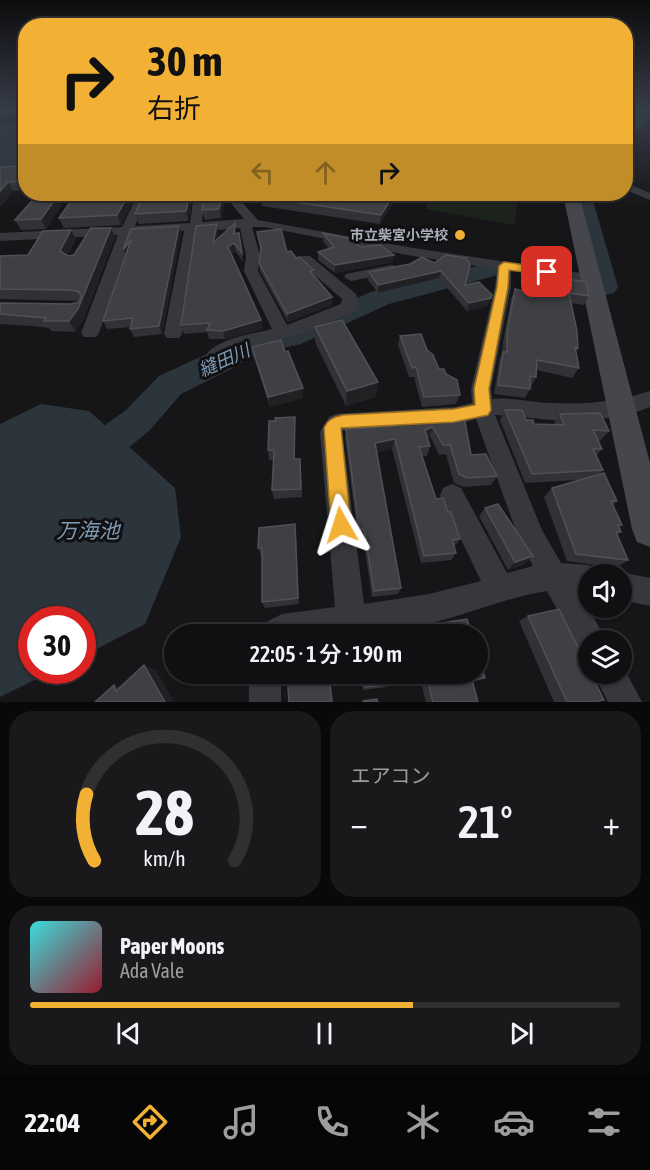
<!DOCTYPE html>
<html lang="ja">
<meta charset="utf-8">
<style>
:root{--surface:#101012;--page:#19191b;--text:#f1f3f6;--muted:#9c9d9f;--line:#303032;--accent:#f2b134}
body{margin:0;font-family:"Asap Condensed","Noto Sans JP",sans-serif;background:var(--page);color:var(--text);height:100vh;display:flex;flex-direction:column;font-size:22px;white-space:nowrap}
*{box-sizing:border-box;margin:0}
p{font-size:20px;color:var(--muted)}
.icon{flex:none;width:33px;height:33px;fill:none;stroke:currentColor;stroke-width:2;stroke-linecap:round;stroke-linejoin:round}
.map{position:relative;height:702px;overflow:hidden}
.side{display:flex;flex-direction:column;gap:9px;padding:9px;background:#09090a;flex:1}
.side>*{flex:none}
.hud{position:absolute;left:18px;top:18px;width:615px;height:183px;border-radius:24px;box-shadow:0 2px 4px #0004,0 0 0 2px var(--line);background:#f2b134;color:#111;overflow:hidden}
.fabs{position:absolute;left:578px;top:564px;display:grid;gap:12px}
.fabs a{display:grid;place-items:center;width:54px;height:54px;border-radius:50%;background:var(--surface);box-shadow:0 2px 4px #0004,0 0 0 2px var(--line);font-size:30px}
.speed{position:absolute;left:18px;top:606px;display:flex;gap:12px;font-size:30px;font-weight:700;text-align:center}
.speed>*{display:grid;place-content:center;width:78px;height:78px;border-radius:50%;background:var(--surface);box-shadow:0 2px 4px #0004,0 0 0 2px var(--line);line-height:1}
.speed .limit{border:9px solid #d22;background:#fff;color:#111}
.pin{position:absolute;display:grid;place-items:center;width:51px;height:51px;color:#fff;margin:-26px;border-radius:12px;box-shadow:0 3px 9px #0006}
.me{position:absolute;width:66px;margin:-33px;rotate:354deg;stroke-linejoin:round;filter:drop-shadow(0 0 4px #0008)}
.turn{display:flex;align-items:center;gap:21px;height:126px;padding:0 30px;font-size:27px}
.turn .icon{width:78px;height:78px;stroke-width:2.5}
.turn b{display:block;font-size:42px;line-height:51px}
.lanes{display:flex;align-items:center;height:57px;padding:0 30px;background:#0003;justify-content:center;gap:30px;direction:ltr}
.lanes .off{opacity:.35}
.big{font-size:45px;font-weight:600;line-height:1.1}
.side .widget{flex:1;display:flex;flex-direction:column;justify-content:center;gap:9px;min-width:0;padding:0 21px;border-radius:24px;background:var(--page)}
.side .dial{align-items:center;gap:0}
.dial svg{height:156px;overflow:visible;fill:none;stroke:var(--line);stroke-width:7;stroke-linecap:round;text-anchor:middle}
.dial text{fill:var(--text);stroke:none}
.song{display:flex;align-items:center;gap:18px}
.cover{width:72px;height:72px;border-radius:9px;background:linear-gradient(135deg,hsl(180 70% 55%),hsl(350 70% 35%))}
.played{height:6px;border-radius:3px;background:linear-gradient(90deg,var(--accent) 65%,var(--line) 65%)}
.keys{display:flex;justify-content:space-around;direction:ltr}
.heat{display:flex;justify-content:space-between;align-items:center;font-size:33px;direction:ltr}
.side .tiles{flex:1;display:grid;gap:9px;grid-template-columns:1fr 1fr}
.widget:last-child{grid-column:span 2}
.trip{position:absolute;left:164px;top:624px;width:324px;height:60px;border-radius:30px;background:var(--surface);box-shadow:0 2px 4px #0004,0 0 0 2px var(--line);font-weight:600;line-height:60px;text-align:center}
.tabs{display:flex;height:96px;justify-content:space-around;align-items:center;background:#060607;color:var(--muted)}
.tabs .icon{width:42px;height:42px}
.tabs .selected{color:var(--accent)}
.tabs b{font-size:27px;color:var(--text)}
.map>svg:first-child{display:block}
.green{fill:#1c231d}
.water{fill:#2c353c}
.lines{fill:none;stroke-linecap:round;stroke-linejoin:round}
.river{fill:#2c353c;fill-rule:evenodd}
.street{fill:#37383d;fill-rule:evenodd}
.secondary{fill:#45474d;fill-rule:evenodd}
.wall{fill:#323236}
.shaded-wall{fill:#212124}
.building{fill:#3f3f44;stroke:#4f5156;stroke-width:1.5}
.route{fill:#f2b134;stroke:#9d7322;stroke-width:1.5}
.poi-dot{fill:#f2b134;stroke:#111113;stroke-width:2}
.labels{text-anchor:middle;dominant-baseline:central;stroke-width:6;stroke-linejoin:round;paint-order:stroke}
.far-poi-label{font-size:14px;font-weight:bold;fill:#a8adb8;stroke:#111113;text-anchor:end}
.water-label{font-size:18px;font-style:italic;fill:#7f9bb3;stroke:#111113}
.near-water-label{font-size:21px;font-style:italic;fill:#7f9bb3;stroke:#111113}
</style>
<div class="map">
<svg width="650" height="702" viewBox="0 0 650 702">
<rect width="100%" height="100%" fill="#161618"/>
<path class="green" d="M432 194H519L514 225 425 209Z"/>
<path class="water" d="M25 118V168L7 170 5 166 0 167V126Z
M41 404 89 411 175 488 181 537 145 624 83 656 82 620H32V670L53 671 0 697V424Z"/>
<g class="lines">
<path class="river" d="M635 110H648L645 127 626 131V123L634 121Z
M573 194H591L618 287 614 293 605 295 596 293 592 287Z
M489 263 498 265 501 270 498 275 389 304 301 344 264 352 246 359 233 368 181 394 150 430 99 472 86 477 73 472 67 460 73 448 126 410 159 376 211 352 224 343 260 332 286 328 371 292Z"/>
<path class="street" d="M626 183 650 193V200L626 190Z
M138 194H149L135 226 190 223 194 194H205L202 222 244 219 229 201 233 194H243L241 201 258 220 407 247 594 275 596 278 589 282 511 271V287L491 389 492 399C513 397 532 403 553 403 586 405 619 401 650 391V407C620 419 584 422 552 420 533 419 515 415 495 415L542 530 561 563 588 565 598 569 600 574H588V593L579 591 606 640H588V654L580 651 547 591C507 597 470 614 431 623 373 634 319 634 260 634L264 623 282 614 335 607 320 432 329 417 336 414 454 407 472 403 471 389 495 287 497 269 407 255 265 227H252L260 256 258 271 287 325 341 304 342 299 300 262 298 259 300 256H310L356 294C359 300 358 306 355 311L302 333 242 349 213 365 207 363 204 358C214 339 252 334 272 329L244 271 246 256 240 228 196 232 182 334 179 338H167L164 334 184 231 132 234 99 333 96 337H84L81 333 118 235 0 241V233L122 227ZM476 419 519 539 533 566 507 573 461 488 452 484 443 488 440 496 481 581 429 594 364 604 342 431 454 425Z
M391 265 396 266 398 269 396 272 351 281 344 277 346 274Z
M621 572 650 578V606L621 600V574H615Z
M621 663 642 702H608L594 674H621Z
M249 674H281V702H249Z"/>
<path class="secondary" d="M563 194H579L650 463V547L637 542 632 529Z"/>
</g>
<path class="wall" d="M26 164V190L13 191 0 207V167L20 166Z
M38 194H137L121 225 64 228 59 218 74 196 72 195 67 197 46 229 21 230 15 220Z
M194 194 188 221 139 224 135 214Z
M204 194H226L221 218 205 220 202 210Z
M264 194H398L380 224 262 206 261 197Z
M111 228 115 237 84 319 75 332 51 331 49 328 32 326 0 324V303L71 304 79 302 80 301 0 299V256L28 255 76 239 67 256 74 255Z
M236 231V234L239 233 243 262 236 252 232 254 263 329 225 339H209L207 332 184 334 181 325 218 232 217 239Z
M257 232 314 270V276L332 305 288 322 260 271 259 263 261 250Z
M181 233 162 334 134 337 130 329 131 327 107 329 103 321Z
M323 233 360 247 393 262 335 273 318 260V252L329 249 323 241Z
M434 263 465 285 488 306 467 311 439 278 378 293 368 280 369 272Z
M536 270 554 277 589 296 584 305 571 303 578 348 576 352 579 368 572 378 537 370 536 377 531 387 530 386V389L525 398 494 394 499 361 502 353 503 342 511 299 515 289 534 294 532 279Z
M315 327 376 397 346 406 315 342Z
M400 336 427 350 439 369 446 374 460 395 456 404 422 407 414 377H409L398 345Z
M252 347 285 352 303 388V398L270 407 254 358Z
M505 410 534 424 553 425 560 414 609 431 600 441H598L602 449 596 456 603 470 599 474 617 501 613 505 622 525 619 527 621 532 617 535 628 560 616 568 567 561 544 497 552 488 578 480 525 483 500 420Z
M464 416 471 455 497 476 491 485 463 487 454 483 446 454 439 455 430 436 427 437 430 446 427 456H422L436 499 448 512 460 539 454 547 456 553 451 560 421 563 392 449 377 452 401 588 398 594 372 597 363 537H358L345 439 346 429 390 426 391 422Z
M295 427V459L301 468 302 497 274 499 272 490 274 460H269L268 450Z
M485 508 525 564 508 570 479 516Z
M296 533 299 604 265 608 262 602V556H261L258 548Z
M528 616 594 702H554L519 621Z
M415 627 472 634H410Z
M361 674H389L390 685 387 687 363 690Z
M419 674H477L485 678 473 682 478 702H426Z"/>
<path class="shaded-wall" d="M8 182 13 191 0 207V191Z
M59 194H72V195L67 197 46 229 41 219Z
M129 194H137L121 225 117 215Z
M190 194H194L188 221 186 211Z
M223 194H226L221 218 219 209Z
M394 194H398L380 224 381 215Z
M217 224 218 232 215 251 213 243Z
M179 226 181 233 162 334 159 326Z
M111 228 115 237 84 319 75 332 69 321 78 309Z
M71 230 76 239 65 261 60 251Z
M131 240 127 257 123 250Z
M234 243 236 252 230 255 228 247Z
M394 255 393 262 335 273V265Z
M441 271 439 278 378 293V285Z
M332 297V305L288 322 287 314Z
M491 298 488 306 467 311 469 303Z
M261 320 263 329 225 339 223 331Z
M378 382 376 397 346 406 347 391Z
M303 388V398L270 407 268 397Z
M295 417V469L294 459Z
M433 427 430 436 422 440 425 430Z
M395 439 392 449 374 453 375 443Z
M295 524 296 533 299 604 298 598Z
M533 556 525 564 508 570 515 562Z
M144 665 156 670 174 702H165Z
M114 685 128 689 116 691Z"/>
<path class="building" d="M26 164V181L8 182 0 191V167L20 166Z
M38 194H59L41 219 15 220Z
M76 194H129L117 215 59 218Z
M144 194H190L186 211 135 214Z
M204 194H223L219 209 202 210Z
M264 194H394L381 215 261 197Z
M235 223 234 234 239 233 242 253 234 243 228 247 261 320 223 331 207 330 210 323 181 325 196 226 217 224 213 243Z
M179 226 159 326 130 329 133 318 103 321 131 240 123 250 131 229Z
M91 228H111L78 309 69 321H44L46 318 0 314V303L71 304 79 302 81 296 79 292 71 290 0 289V256L28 255 43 231 71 230 60 251 68 256 74 255Z
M281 229 287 252 291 251 296 258 299 257 314 270 310 271 332 297 287 314 259 263 261 248 257 232Z
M323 233 352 239 360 247 380 245 394 255 335 265 318 252 334 247Z
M446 255 466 258 470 265 465 285 479 282 492 295 491 298 469 303 441 271 378 285 369 272 410 264 422 257 434 263Z
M536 270 553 273 554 277 586 282 589 296 569 293 577 331 578 348 575 347 579 368 537 360 536 377 530 376V389L498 385 503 352H507V332L515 289 539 295Z
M342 320 378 382 347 391 315 327Z
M421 334 427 350 433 355 439 369H444L446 374 457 380 460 395 424 397 416 367 412 368 400 336Z
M281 340 285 352 288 351 303 388 268 397 252 347Z
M505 410H522L526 420H533L534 424 564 425 560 414 600 413 609 431 593 430 602 449H593L603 470 532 474Z
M464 416 471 455 486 454 497 476 467 478 459 474 450 445H443L433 427 425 430 430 446 419 447 436 499 443 498 448 512H451L460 539 452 540 456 553 424 556 395 439 375 443 401 588 374 591 364 529H359L346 429 392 426 391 422Z
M295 417 294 459H300L301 489 272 490 274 450H268L269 421H276L275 418Z
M604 473 617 501H611L622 525H618L621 532H616L628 560 576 554 552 488Z
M498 504 533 556 515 562 485 508Z
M295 524 298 598 262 602V548H258L259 528Z
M559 609 588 668V674H591L604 700 594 702H567L528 616Z
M467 619 472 634H417L415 627Z
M477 651 485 678 472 680 478 702H433L426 674H477Z
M144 665 165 702H95L114 685 116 691Z
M287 674H329L332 702H289Z
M364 674H389L390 685 365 687Z
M377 699 378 702H363V701Z"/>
<linearGradient id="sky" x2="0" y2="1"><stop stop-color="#0c0c0d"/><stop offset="0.53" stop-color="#363c48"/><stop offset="1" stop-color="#363c48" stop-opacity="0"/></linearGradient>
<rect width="650" height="208" fill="url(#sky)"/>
<path class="route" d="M504 262 547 268 552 272 547 275 509 270 508 287 489 389 491 410 488 415 454 422 341 428 351 525 348 532 341 535 334 532 331 525 324 428C328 419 334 417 343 415L454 409 475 405 474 389 497 287 499 266Z"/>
<circle class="poi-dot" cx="460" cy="235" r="6"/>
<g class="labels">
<g class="far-poi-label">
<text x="448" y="235">市立柴宮小学校</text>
</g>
<g class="water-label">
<text transform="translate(224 360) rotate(-24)">縫田川</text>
</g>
<g class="near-water-label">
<text x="88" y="530">万海池</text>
</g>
</g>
</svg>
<div class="fabs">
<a><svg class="icon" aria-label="sound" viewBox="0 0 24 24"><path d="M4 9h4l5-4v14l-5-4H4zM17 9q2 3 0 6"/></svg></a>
<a><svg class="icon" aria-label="layers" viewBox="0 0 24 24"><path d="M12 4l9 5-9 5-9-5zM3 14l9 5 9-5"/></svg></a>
</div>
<div class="speed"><div class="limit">30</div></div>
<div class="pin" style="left:547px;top:272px;background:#d93025"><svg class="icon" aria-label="arrive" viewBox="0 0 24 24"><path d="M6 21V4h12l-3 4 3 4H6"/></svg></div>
<svg class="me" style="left:341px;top:525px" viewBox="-20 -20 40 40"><path d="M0-17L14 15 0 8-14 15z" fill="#f2b134" stroke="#fff" stroke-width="4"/></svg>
<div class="trip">22:05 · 1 分 · 190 m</div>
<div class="hud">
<div class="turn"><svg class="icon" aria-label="right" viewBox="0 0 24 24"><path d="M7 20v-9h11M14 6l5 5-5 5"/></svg><div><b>30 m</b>右折</div></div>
<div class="lanes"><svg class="icon off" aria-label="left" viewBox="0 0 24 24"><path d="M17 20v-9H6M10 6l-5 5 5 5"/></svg><svg class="icon off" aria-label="ahead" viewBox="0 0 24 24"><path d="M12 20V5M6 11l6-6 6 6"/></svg><svg class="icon" aria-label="right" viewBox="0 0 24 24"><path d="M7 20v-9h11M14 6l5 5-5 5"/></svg></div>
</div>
</div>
<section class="side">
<div class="tiles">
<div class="widget dial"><svg viewBox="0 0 100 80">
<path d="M14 69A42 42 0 1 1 86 69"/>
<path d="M14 69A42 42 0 0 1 10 35" stroke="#f2b134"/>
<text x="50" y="56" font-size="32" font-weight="700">28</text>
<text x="50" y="72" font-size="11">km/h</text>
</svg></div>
<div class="widget"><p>エアコン</p>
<div class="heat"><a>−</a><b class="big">21°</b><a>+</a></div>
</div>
<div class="widget">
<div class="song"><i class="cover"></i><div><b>Paper Moons</b><p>Ada Vale</p></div></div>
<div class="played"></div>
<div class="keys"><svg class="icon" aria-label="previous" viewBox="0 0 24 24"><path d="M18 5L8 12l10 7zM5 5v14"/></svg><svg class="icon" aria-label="pause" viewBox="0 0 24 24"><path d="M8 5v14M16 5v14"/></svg><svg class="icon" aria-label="next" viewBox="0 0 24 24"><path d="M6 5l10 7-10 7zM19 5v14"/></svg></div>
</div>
</div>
</section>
<nav class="tabs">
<b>22:04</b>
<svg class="icon selected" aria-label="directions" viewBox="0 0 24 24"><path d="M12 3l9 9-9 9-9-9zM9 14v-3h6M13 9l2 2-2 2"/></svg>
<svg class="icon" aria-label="music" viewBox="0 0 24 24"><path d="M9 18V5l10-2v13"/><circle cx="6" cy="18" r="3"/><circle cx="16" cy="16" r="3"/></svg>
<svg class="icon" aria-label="phone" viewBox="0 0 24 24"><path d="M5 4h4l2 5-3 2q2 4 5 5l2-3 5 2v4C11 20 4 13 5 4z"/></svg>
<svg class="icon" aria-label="climate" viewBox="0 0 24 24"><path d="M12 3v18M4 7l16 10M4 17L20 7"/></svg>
<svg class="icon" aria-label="car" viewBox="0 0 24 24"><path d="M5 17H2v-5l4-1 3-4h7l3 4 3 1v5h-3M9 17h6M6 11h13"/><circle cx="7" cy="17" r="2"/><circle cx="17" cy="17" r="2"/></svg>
<svg class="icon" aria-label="filters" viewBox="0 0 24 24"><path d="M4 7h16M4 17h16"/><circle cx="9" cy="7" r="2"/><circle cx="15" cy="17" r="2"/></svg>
</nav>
